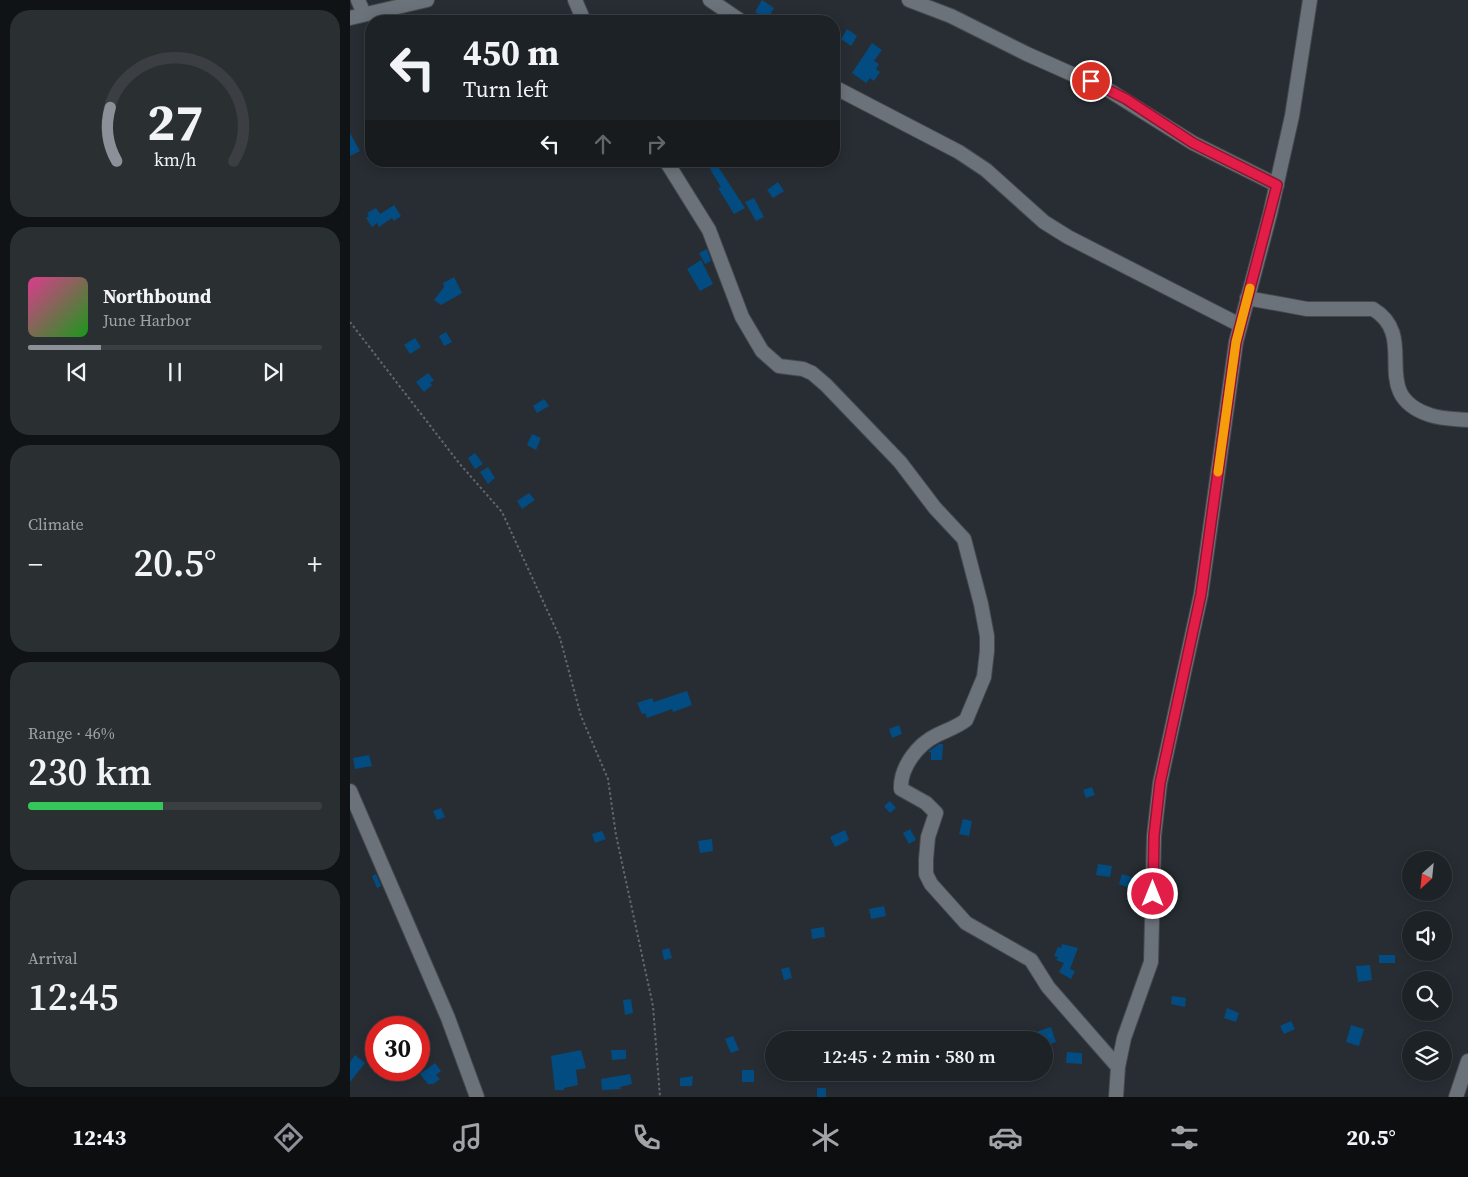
<!DOCTYPE html>
<meta charset="utf-8">
<style>
:root{--surface:#1d2226;--page:#2a2f32;--text:#f1f3f6;--muted:#a0a4a7;--line:#3b3f43;--accent:#8c9099}
body{margin:0;font-family:"Source Serif 4",serif;background:var(--page);color:var(--text);height:100vh;display:flex;flex-direction:column;font-size:19px;white-space:nowrap}
*{box-sizing:border-box;margin:0}
p{font-size:16px;color:var(--muted)}
.icon{flex:none;width:28px;height:28px;fill:none;stroke:currentColor;stroke-width:2;stroke-linecap:round;stroke-linejoin:round}
.map{position:relative;flex:1;overflow:hidden}
.sheet{display:flex;flex-direction:column;gap:10px;padding:10px;background:#101315;width:350px}
.sheet>*{flex:none}
.banner{position:absolute;left:15px;top:15px;width:475px;height:152px;border-radius:20px;box-shadow:0 2px 12px #0003,0 0 0 1px var(--line);background:#1d2226;color:var(--text);overflow:hidden}
.needle{width:32px;rotate:207deg}
.fabs{position:absolute;left:1052px;top:851px;display:grid;gap:10px}
.fabs a{display:grid;place-items:center;width:50px;height:50px;border-radius:50%;background:var(--surface);box-shadow:0 2px 12px #0003,0 0 0 1px var(--line);font-size:25px}
.speed{position:absolute;left:15px;top:1016px;display:flex;gap:10px;font-size:25px;font-weight:700;text-align:center}
.speed>*{display:grid;place-content:center;width:65px;height:65px;border-radius:50%;background:var(--surface);box-shadow:0 2px 12px #0003,0 0 0 1px var(--line);line-height:1}
.speed .limit{border:8px solid #d22;background:#fff;color:#111}
.pin{position:absolute;display:grid;place-items:center;width:42px;height:42px;color:#fff;margin:-21px;border:2px solid #fff;border-radius:50%;box-shadow:0 1px 5px #0007}
.me{position:absolute;width:55px;margin:-28px;rotate:0deg;stroke-linejoin:round;filter:drop-shadow(0 0 4px #0008)}
.turn{display:flex;align-items:center;gap:18px;height:105px;padding:0 15px;font-size:22px}
.turn .icon{width:65px;height:65px;stroke-width:2.5}
.turn b{display:block;font-size:35px;line-height:42px}
.lanes{display:flex;align-items:center;height:48px;padding:0 15px;background:#0003;justify-content:center;gap:25px;direction:ltr}
.lanes .off{opacity:.35}
.big{font-size:38px;font-weight:600;line-height:1.1}
.sheet .widget{flex:1;display:flex;flex-direction:column;justify-content:center;gap:8px;min-width:0;padding:0 18px;border-radius:20px;background:var(--page)}
.sheet .dial{align-items:center;gap:0}
.dial svg{height:130px;overflow:visible;fill:none;stroke:var(--line);stroke-width:7;stroke-linecap:round;text-anchor:middle}
.dial text{fill:var(--text);stroke:none}
.song{display:flex;align-items:center;gap:15px}
.cover{width:60px;height:60px;border-radius:8px;background:linear-gradient(135deg,hsl(330 70% 55%),hsl(120 70% 35%))}
.played{height:5px;border-radius:2px;background:linear-gradient(90deg,var(--accent) 25%,var(--line) 25%)}
.keys{display:flex;justify-content:space-around;direction:ltr}
.heat{display:flex;justify-content:space-between;align-items:center;font-size:28px;direction:ltr}
.charge{height:8px;border-radius:4px;background:linear-gradient(90deg,#34c759 46%,var(--line) 0)}
.trip{position:absolute;left:415px;top:1031px;width:288px;height:50px;border-radius:25px;background:var(--surface);box-shadow:0 2px 12px #0003,0 0 0 1px var(--line);font-weight:600;line-height:50px;text-align:center}
.dock{display:flex;height:80px;justify-content:space-around;align-items:center;background:#0c0e0f;color:var(--muted)}
.dock .icon{width:35px;height:35px}
.dock .current{color:var(--accent)}
.dock b{font-size:22px;color:var(--text)}
main{display:flex;flex:1;min-height:0}
.map>svg:first-child{display:block}
.building{fill:#034c82}
.lines{fill:none;stroke-linecap:round;stroke-linejoin:round}
.minor-casing{stroke:#45494e;stroke-width:16}
.path{stroke:#62676c;stroke-width:2;stroke-dasharray:2.5 2.5;stroke-linecap:butt}
.minor{stroke:#6b7279;stroke-width:14}
.route-casing{stroke:#92132f;stroke-width:12}
.route{stroke:#e11d48;stroke-width:9}
.slow{stroke:#f59e0b;stroke-width:9}
</style>
<main>
<section class="sheet">
<div class="widget dial"><svg viewBox="0 0 100 80">
<path d="M14 69A42 42 0 1 1 86 69"/>
<path d="M14 69A42 42 0 0 1 10 36" stroke="#8c9099"/>
<text x="50" y="56" font-size="32" font-weight="700">27</text>
<text x="50" y="72" font-size="11">km/h</text>
</svg></div>
<div class="widget">
<div class="song"><i class="cover"></i><div><b>Northbound</b><p>June Harbor</p></div></div>
<div class="played"></div>
<div class="keys"><svg class="icon" aria-label="previous" viewBox="0 0 24 24"><path d="M18 5L8 12l10 7zM5 5v14"/></svg><svg class="icon" aria-label="pause" viewBox="0 0 24 24"><path d="M8 5v14M16 5v14"/></svg><svg class="icon" aria-label="next" viewBox="0 0 24 24"><path d="M6 5l10 7-10 7zM19 5v14"/></svg></div>
</div>
<div class="widget"><p>Climate</p>
<div class="heat"><a>−</a><b class="big">20.5°</b><a>+</a></div>
</div>
<div class="widget"><p>Range · 46%</p><b class="big">230 km</b><div class="charge"></div></div>
<div class="widget"><p>Arrival</p><b class="big">12:45</b></div>
</section>
<div class="map">
<svg width="1118" height="1097" viewBox="0 0 1118 1097">
<rect width="100%" height="100%" fill="#272d33"/>
<path class="building" d="M412 0 424 8 417 20 405 12Z
M497 29 507 36 501 46 491 39Z
M522 43 532 50 524 61 529 64 526 69 530 72 524 81 520 78 516 83 502 73Z
M0 133 10 151 0 156Z
M367 165 395 208 384 214 368 188 371 187 360 169Z
M428 182 434 191 423 198 417 190Z
M404 198 414 217 406 221 395 202Z
M44 205 51 216 44 221 42 218 29 227 27 223 22 227 16 218 19 216 17 213 26 208 30 214Z
M357 249 361 261 355 264 349 253Z
M351 260 363 284 350 291 337 269Z
M104 277 112 293 91 305 84 300 94 287 93 283Z
M96 332 102 342 94 346 89 336Z
M65 338 71 347 60 354 54 345Z
M78 373 84 380 80 383 82 385 74 392 66 382Z
M194 399 199 406 187 413 183 406Z
M182 434 191 438 186 450 177 445Z
M125 453 133 464 125 469 118 458Z
M138 467 145 478 138 484 130 472Z
M179 493 185 500 172 509 167 501Z
M337 691 342 705 323 712 322 709 297 718 295 713 292 714 287 703 302 698 304 702Z
M549 725 552 734 542 738 539 729Z
M589 744H593L592 760H581V752H578Z
M19 755 22 766 5 769 3 758Z
M742 787 745 795 736 798 733 790Z
M540 801 546 808 540 813 534 806Z
M91 808 95 817 87 820 83 811Z
M613 819 622 821 619 836 609 834Z
M560 829 566 840 559 844 553 833Z
M495 830 499 840 485 847 480 837Z
M252 831 256 839 245 843 242 834Z
M362 839 363 851 350 853 348 841Z
M748 864 762 866 760 877 746 875Z
M26 874 31 886 27 888 22 876Z
M772 874 785 878 781 889 769 884Z
M534 906 536 916 521 919 519 909Z
M474 927 475 937 462 939 461 929Z
M712 944 728 948 720 969 725 971 721 979 709 972 714 963 706 960 708 957 704 956 708 947 711 948Z
M319 948 322 958 314 960 312 950Z
M1029 955H1045V963H1029Z
M1020 965 1022 980 1008 982 1006 966Z
M439 967 442 978 434 980 431 969Z
M822 996 836 998 835 1007 821 1004Z
M281 999 283 1013 275 1015 273 1000Z
M877 1008 889 1013 886 1022 874 1018Z
M941 1021 945 1029 934 1034 930 1026Z
M1001 1025 1014 1029 1009 1046 996 1042Z
M701 1027 706 1042 694 1046V1040H685L683 1033Z
M383 1036 389 1050 381 1053 375 1039Z
M231 1050 236 1068 226 1070 228 1085 214 1088V1090H205L201 1056Z
M261 1050H276V1059L262 1060Z
M717 1052 732 1053V1064L716 1063Z
M5 1055 15 1063 0 1082V1062Z
M85 1063 91 1071 86 1075 90 1079 83 1084H78L70 1074Z
M392 1070H404V1082H392Z
M280 1074 282 1084 270 1087 271 1089 252 1090 251 1079Z
M343 1076 342 1086H330V1078Z
M467 1088H476V1097H467Z"/>
<g class="lines">
<g class="minor-casing">
<path id="minor" d="M8 0 14 14
M225 0 234 21
M360 0 391 21
M559 0 601 16 677 54 760 91 843 143 927 185
M0 18 77 0
M484 87 609 152 636 170 694 222 718 237 890 325
M316 161 359 230 392 317 412 351 429 366 453 369 462 373 476 385 550 462 585 508 614 539 631 604 637 636V651L634 677 616 720C607 727 597 730 587 735 568 744 550 767 551 789L576 803 586 813 578 837 576 859V874L581 884 616 923 681 960 698 987 768 1067
M897 298 957 309H1023C1071 338 1016 394 1080 415 1091 419 1106 419 1118 420
M0 791 98 1018 127 1097
M766 1097 768 1067 774 1038 801 962 804 836 810 783 851 594 886 342 920 214 942 116 960 0
M1106 1097 1118 1061"/>
</g>
<path class="path" d="M0 322 109 463 152 512 210 638 231 716 258 779 266 835 303 1006 310 1097"/>
<use href="#minor" class="minor"/>
</g>
<g class="lines">
<g class="route-casing">
<path id="route" d="M741 81 776 99 843 143 927 185 886 342 851 594 810 783 804 836 803 894"/>
</g>
<use href="#route" class="route"/>
<path class="slow" d="M868 472 886 342 900 288"/>
</g>
</svg>
<div class="fabs">
<a><svg class="needle" viewBox="-14 -14 28 28"><path d="M0-13l5 13h-10z" fill="#e53935"/><path d="M0 13l5-13h-10z" fill="#a0a4a7"/></svg></a>
<a><svg class="icon" aria-label="sound" viewBox="0 0 24 24"><path d="M4 9h4l5-4v14l-5-4H4zM17 9q2 3 0 6"/></svg></a>
<a><svg class="icon" aria-label="search" viewBox="0 0 24 24"><circle cx="10" cy="10" r="6"/><path d="M15 15l6 6"/></svg></a>
<a><svg class="icon" aria-label="layers" viewBox="0 0 24 24"><path d="M12 4l9 5-9 5-9-5zM3 14l9 5 9-5"/></svg></a>
</div>
<div class="speed"><div class="limit">30</div></div>
<div class="pin" style="left:741px;top:81px;background:#d93025"><svg class="icon" aria-label="arrive" viewBox="0 0 24 24"><path d="M6 21V4h12l-3 4 3 4H6"/></svg></div>
<svg class="me" style="left:803px;top:894px" viewBox="-20 -20 40 40"><circle r="17" fill="#e11d48" stroke="#fff" stroke-width="3"/><path d="M0-11L8 9 0 5-8 9z" fill="#fff"/></svg>
<div class="trip">12:45 · 2 min · 580 m</div>
<div class="banner">
<div class="turn"><svg class="icon" aria-label="left" viewBox="0 0 24 24"><path d="M17 20v-9H6M10 6l-5 5 5 5"/></svg><div><b>450 m</b>Turn left</div></div>
<div class="lanes"><svg class="icon" aria-label="left" viewBox="0 0 24 24"><path d="M17 20v-9H6M10 6l-5 5 5 5"/></svg><svg class="icon off" aria-label="ahead" viewBox="0 0 24 24"><path d="M12 20V5M6 11l6-6 6 6"/></svg><svg class="icon off" aria-label="right" viewBox="0 0 24 24"><path d="M7 20v-9h11M14 6l5 5-5 5"/></svg></div>
</div>
</div>
</main>
<nav class="dock">
<b>12:43</b>
<svg class="icon current" aria-label="directions" viewBox="0 0 24 24"><path d="M12 3l9 9-9 9-9-9zM9 14v-3h6M13 9l2 2-2 2"/></svg>
<svg class="icon" aria-label="music" viewBox="0 0 24 24"><path d="M9 18V5l10-2v13"/><circle cx="6" cy="18" r="3"/><circle cx="16" cy="16" r="3"/></svg>
<svg class="icon" aria-label="phone" viewBox="0 0 24 24"><path d="M5 4h4l2 5-3 2q2 4 5 5l2-3 5 2v4C11 20 4 13 5 4z"/></svg>
<svg class="icon" aria-label="climate" viewBox="0 0 24 24"><path d="M12 3v18M4 7l16 10M4 17L20 7"/></svg>
<svg class="icon" aria-label="car" viewBox="0 0 24 24"><path d="M5 17H2v-5l4-1 3-4h7l3 4 3 1v5h-3M9 17h6M6 11h13"/><circle cx="7" cy="17" r="2"/><circle cx="17" cy="17" r="2"/></svg>
<svg class="icon" aria-label="filters" viewBox="0 0 24 24"><path d="M4 7h16M4 17h16"/><circle cx="9" cy="7" r="2"/><circle cx="15" cy="17" r="2"/></svg>
<b>20.5°</b>
</nav>
